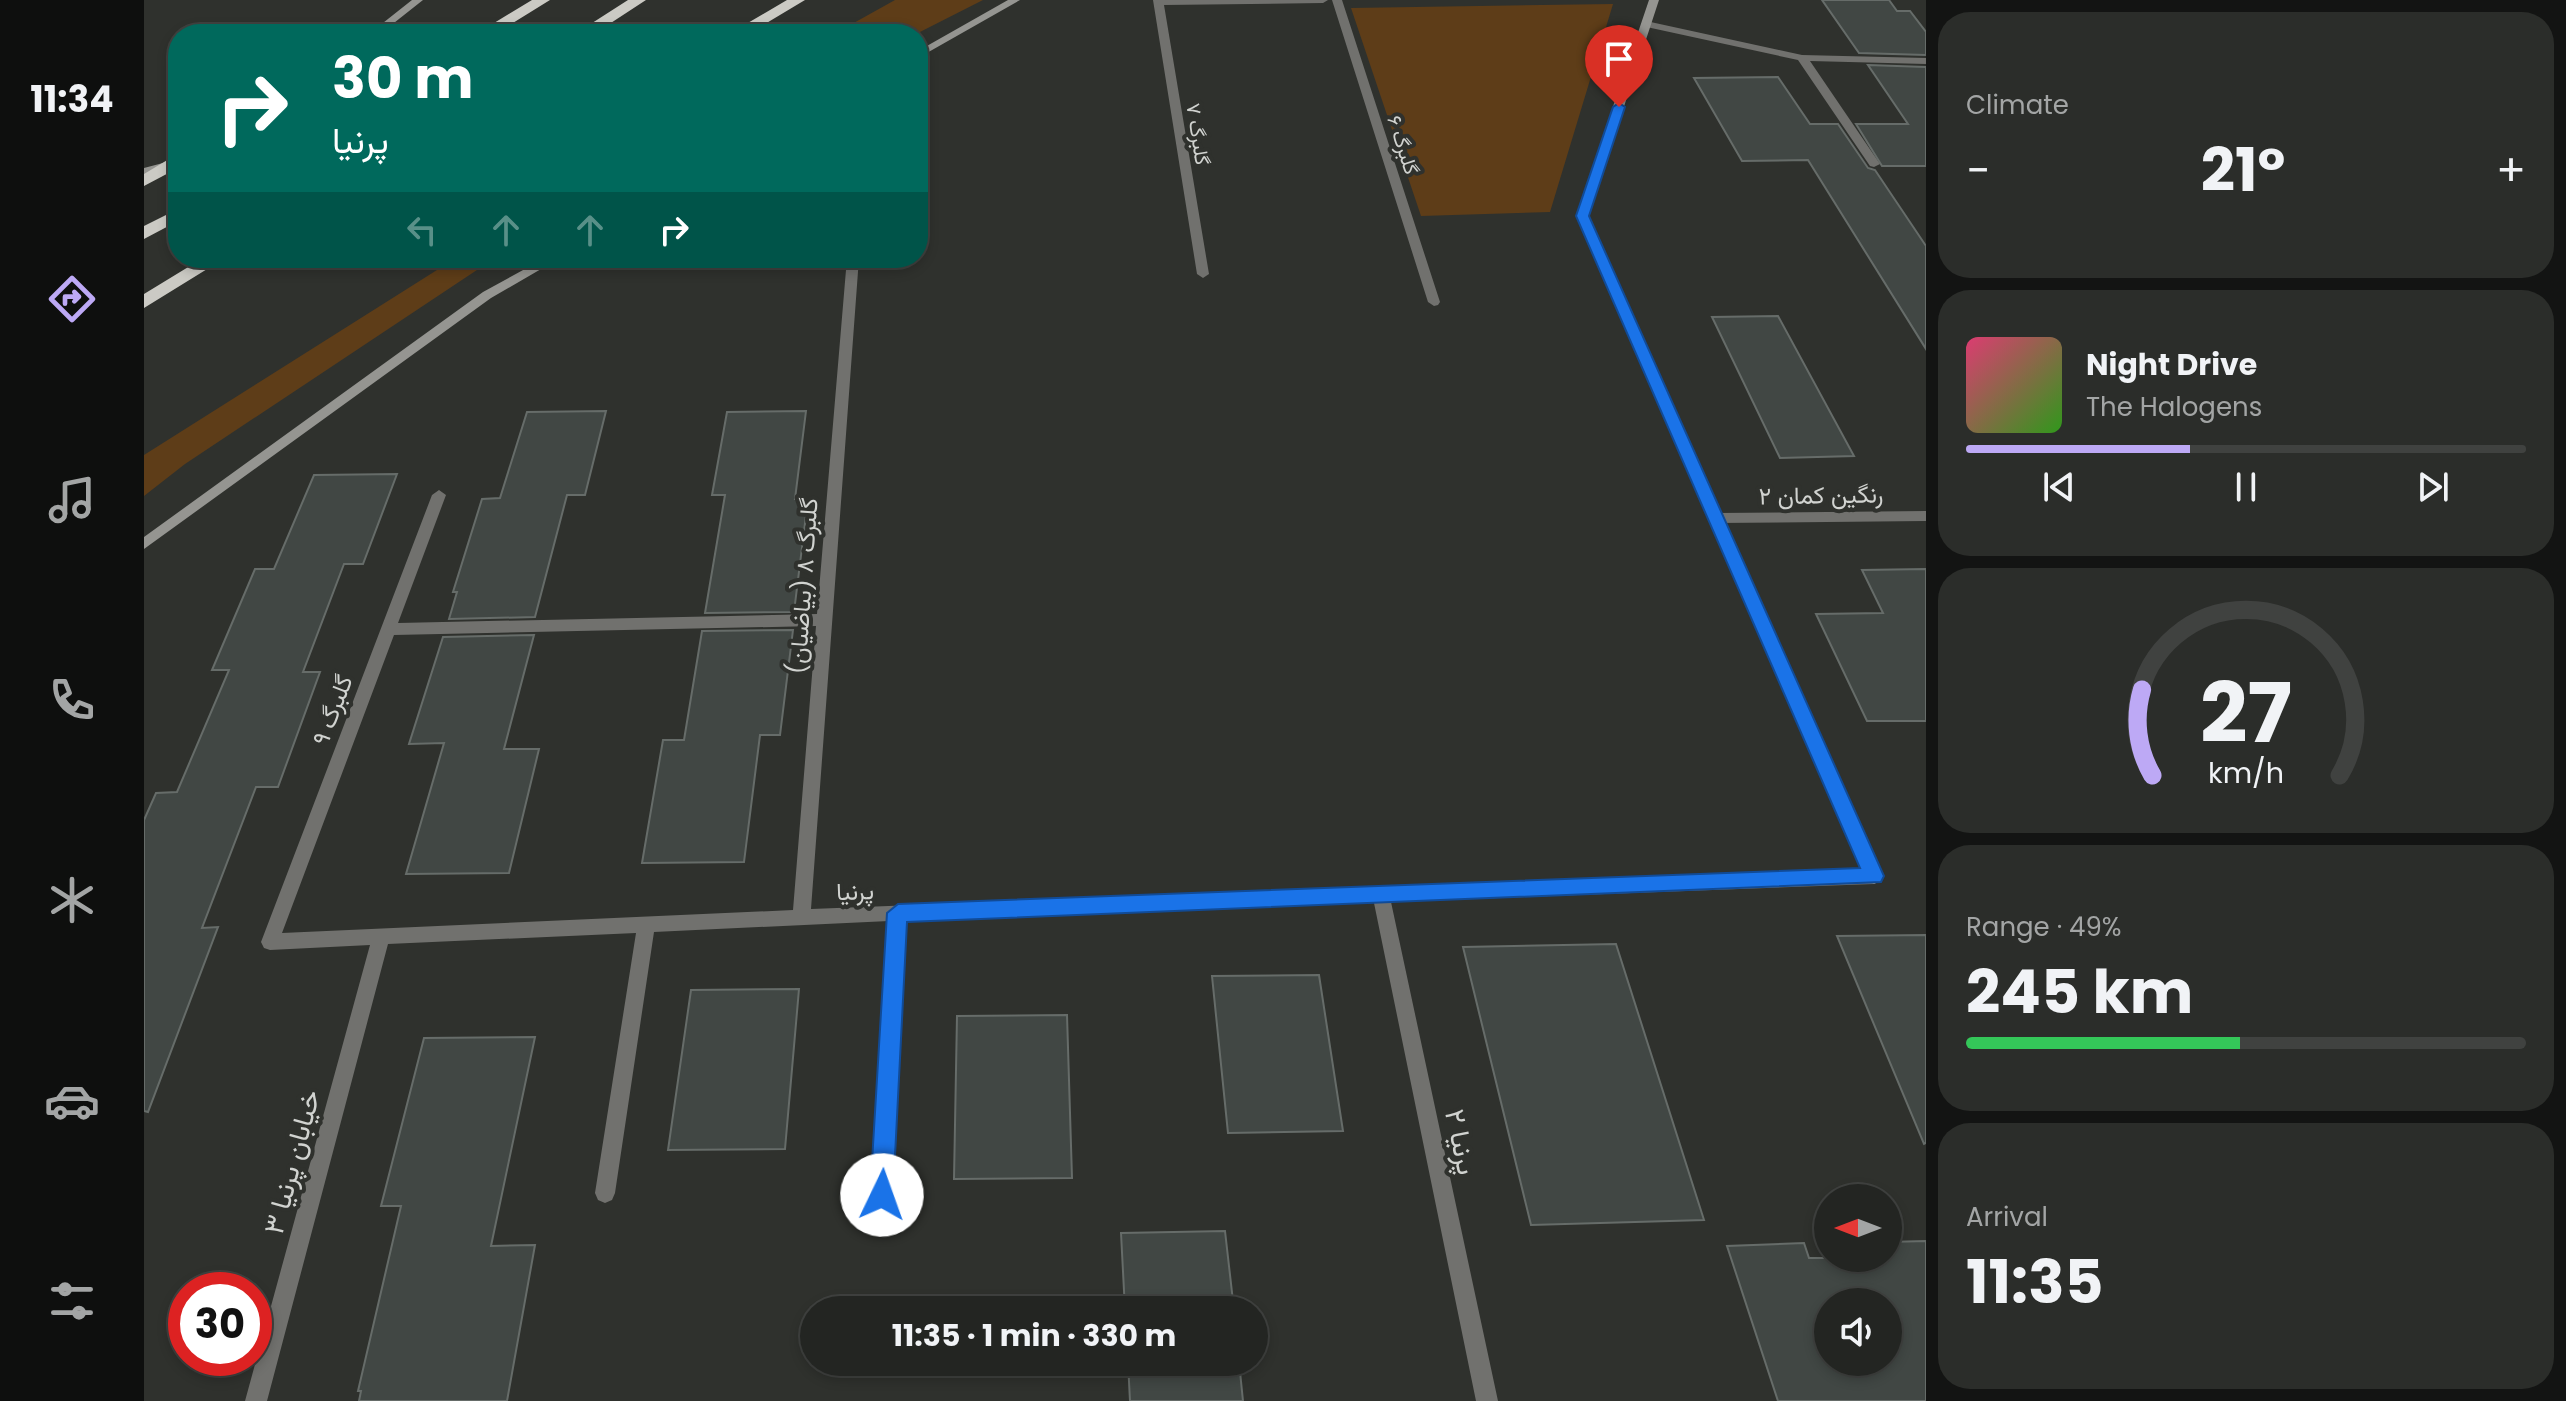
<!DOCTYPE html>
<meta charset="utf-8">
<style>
:root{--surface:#232522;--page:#2b2d2a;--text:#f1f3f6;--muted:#a3a5a5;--line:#404240;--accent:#bda9f5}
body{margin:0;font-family:Poppins,Vazirmatn,sans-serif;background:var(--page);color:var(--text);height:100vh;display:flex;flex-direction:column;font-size:30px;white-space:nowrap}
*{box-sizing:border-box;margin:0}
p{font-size:26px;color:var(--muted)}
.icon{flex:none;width:44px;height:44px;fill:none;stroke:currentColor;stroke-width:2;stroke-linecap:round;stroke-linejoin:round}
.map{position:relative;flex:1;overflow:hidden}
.details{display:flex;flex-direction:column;gap:12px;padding:12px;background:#131413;width:640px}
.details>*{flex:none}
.top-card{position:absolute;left:24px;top:24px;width:760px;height:244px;border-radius:32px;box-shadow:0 4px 12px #0003,0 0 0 2px var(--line);background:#00695c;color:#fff;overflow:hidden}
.needle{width:52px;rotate:270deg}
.fabs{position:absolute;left:1670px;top:1184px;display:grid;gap:16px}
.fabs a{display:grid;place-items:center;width:88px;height:88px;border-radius:50%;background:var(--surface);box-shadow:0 4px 12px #0003,0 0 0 2px var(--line);font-size:40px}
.speed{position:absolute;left:24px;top:1272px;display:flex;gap:16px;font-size:40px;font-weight:700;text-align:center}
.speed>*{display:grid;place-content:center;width:104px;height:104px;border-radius:50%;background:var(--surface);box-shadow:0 4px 12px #0003,0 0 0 2px var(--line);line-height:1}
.speed .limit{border:12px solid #d22;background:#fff;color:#111}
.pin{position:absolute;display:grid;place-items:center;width:68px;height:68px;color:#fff;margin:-82px -34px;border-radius:50% 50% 50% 0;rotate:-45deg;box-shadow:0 0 8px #0007}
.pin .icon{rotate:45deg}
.me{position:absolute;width:88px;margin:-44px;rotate:3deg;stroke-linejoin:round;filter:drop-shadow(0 0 6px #0008)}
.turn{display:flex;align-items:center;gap:28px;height:168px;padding:0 32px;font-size:36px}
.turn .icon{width:104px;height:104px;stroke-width:2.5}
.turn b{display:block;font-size:56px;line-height:68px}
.lanes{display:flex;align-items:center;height:76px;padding:0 32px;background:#0003;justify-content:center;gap:40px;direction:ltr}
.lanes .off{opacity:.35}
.big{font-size:60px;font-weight:700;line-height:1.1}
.details .tile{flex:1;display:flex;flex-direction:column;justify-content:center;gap:12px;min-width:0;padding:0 28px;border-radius:32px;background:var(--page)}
.details .dial{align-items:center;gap:0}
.dial svg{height:208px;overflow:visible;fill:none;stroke:var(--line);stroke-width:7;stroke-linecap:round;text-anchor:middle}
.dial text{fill:var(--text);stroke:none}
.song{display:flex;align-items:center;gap:24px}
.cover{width:96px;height:96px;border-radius:12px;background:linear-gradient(135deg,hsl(340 70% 55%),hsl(110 70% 35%))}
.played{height:8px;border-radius:4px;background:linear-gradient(90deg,var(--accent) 40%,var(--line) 40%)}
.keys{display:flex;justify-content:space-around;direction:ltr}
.heat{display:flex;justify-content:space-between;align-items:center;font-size:44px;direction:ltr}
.charge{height:12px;border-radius:6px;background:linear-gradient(90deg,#34c759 49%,var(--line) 0)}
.trip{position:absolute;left:656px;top:1296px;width:468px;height:80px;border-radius:40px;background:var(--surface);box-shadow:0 4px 12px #0003,0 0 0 2px var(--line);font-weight:700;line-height:80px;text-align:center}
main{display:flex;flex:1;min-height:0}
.tab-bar{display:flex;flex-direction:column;width:144px;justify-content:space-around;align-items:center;background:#0e0f0e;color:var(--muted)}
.tab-bar .icon{width:56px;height:56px}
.tab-bar .on{color:var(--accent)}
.tab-bar b{font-size:36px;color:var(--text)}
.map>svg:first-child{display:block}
.green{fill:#5e3d18}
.building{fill:#414744;stroke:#666c69;stroke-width:2;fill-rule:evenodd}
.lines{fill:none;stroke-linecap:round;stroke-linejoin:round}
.street{fill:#71716e;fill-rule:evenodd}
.secondary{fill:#959591;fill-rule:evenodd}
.highway{fill:#cbcac4;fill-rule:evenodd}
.route{fill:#1a73e8;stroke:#114b97;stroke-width:2}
.labels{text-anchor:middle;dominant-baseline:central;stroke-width:8;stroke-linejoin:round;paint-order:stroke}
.far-street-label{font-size:20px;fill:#d1d3d0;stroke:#2f312d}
.street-label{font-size:24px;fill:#d1d3d0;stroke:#2f312d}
.near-street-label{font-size:28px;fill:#d1d3d0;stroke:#2f312d}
</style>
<main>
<nav class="tab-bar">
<b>11:34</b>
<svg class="icon on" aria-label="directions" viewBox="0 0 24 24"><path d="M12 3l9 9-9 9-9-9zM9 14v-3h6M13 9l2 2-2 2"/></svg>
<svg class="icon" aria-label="music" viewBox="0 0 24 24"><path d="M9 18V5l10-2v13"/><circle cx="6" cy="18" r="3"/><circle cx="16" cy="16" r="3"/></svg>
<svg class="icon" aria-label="phone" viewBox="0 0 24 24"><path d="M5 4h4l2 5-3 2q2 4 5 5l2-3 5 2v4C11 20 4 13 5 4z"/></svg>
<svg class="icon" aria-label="climate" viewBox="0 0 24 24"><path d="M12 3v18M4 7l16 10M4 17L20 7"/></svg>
<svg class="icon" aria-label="car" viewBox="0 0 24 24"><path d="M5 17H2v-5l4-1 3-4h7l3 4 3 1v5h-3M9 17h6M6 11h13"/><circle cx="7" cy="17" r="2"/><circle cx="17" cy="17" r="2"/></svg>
<svg class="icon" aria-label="filters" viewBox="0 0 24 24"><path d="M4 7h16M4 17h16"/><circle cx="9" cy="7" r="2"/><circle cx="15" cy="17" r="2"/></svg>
</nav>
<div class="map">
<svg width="1782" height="1401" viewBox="0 0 1782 1401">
<rect width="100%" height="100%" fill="#2f312d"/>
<path class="green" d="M751 0H839L772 34H690Z
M1469 4 1406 212 1277 216 1207 8Z
M312 258H351L41 464 0 496V455Z"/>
<path class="building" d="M1678 0H1745L1753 11H1766L1782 32V55L1715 53Z
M1724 65 1782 67V166H1738L1712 124H1764Z
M1634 77 1666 124H1694L1724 168 1731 170 1782 246V349L1664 160 1598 161 1550 78Z
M1634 316 1710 456 1636 458 1568 317Z
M462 411 441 495H423L391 617 305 619 313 592H309L338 499 356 498 383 412Z
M662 411 651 499H664L650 612 561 613 581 495H568L583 412Z
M253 474 219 564H200L159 672H176L134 787H112L58 928 74 927 4 1112 0 1111V820L12 793 33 792 85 670H68L111 569H130L170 475Z
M1782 569V721H1723L1672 614 1739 613 1718 570Z
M649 630 636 735H616L600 862 498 863 519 740H540L558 631Z
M390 635 360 749H395L365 873 262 874 300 743 265 744 299 637Z
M1782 935V1143L1780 1144 1693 936Z
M1472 944 1560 1220 1387 1225 1319 947Z
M1175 975 1199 1131 1084 1133 1068 976Z
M655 989 641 1149 524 1150 547 990Z
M923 1015 928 1178 810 1179 813 1016Z
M391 1037 347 1246 391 1245 363 1401H215L217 1391H214L257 1206H237L280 1038Z
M1081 1231 1090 1310H981L977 1233Z
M1782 1241V1401H1634L1583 1246 1660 1243 1665 1258H1744V1242ZM1684 1302H1744V1362H1684Z
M984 1362H1095L1099 1401H986Z"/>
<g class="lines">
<path class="street" d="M1009 0H1184L1179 3 1020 5 1065 274 1059 278 1053 274Z
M1188 0H1198L1296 302 1294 305 1290 306 1284 302Z
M1502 21 1658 55 1782 58V64L1666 61 1736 164 1730 167 1726 166 1654 60 1498 26 1497 24Z
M703 258H715L667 909 1730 868 1736 871 1739 876 1736 881 1730 884 1247 902 1354 1401H1332L1230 903 763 921 746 1227 743 1234 736 1237 729 1234 726 1227 745 921 510 932 471 1193 468 1200 461 1203 454 1200 451 1193 492 933 244 944 123 1401H101L226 945 126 950 120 948 117 942 288 495 295 490 302 495 254 623 673 614ZM672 626 649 910 138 933 250 635Z
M1782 511V521L1572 523 1565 518 1572 513Z"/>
<path class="secondary" d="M268 0H279L236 34H225Z
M864 0H876L774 58V51Z
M1505 0H1515L1444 216 1739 876 1736 881 1730 884 1724 881 1721 876 1432 216Z
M34 159V166L0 175V168Z
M401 258H416L347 298 0 549V537L339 292Z"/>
<path class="highway" d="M388 0H406L351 34H332Z
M484 0H502L450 34H431Z
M643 0H661L604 34H585Z
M25 159H34V168L0 186V174Z
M34 209V221L0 239V226Z
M59 258H81L0 308V294Z"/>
</g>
<path class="route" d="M1475 103 1481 107 1445 216 1740 876 1737 882 763 922 749 1195 746 1204 738 1207 729 1204 726 1195 743 913 754 904 1716 868 1432 216 1469 107Z"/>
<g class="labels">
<g class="far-street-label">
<text transform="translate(1054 134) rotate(81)">گلبرگ ۷</text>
<text transform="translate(1259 145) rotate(72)">گلبرگ ۶</text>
</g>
<g class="street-label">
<text transform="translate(1677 495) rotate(-1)">رنگین کمان ۲</text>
<text transform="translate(659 586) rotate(-86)">گلبرگ ۸ (بیاضیان)</text>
<text transform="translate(188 710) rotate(-69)">گلبرگ ۹</text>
<text transform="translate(711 891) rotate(-2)">پرنیا</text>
</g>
<g class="near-street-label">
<text transform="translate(1317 1142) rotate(78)">پرنیا ۲</text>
<text transform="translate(148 1162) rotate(-75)">خیابان پرنیا ۳</text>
</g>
</g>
</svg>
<div class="fabs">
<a><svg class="needle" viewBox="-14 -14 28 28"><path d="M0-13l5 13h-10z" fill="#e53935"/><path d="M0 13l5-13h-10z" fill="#a3a5a5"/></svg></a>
<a><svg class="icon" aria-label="sound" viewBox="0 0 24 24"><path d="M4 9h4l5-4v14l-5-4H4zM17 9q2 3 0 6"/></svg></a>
</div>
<div class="speed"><div class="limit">30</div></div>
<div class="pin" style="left:1475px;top:107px;background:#d93025"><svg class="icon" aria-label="arrive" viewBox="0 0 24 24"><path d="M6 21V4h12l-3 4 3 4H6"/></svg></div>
<svg class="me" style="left:738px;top:1195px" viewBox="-20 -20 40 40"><circle r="19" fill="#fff"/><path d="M0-13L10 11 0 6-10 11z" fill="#1a73e8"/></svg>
<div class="trip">11:35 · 1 min · 330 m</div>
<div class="top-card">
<div class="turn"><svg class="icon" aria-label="right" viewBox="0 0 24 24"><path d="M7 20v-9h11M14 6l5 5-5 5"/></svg><div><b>30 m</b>پرنیا</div></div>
<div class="lanes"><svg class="icon off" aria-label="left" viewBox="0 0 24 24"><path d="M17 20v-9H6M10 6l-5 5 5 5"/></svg><svg class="icon off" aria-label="ahead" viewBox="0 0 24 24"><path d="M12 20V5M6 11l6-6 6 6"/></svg><svg class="icon off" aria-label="ahead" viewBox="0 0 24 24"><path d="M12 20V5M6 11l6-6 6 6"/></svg><svg class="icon" aria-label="right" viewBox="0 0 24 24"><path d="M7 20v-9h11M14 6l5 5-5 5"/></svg></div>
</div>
</div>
<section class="details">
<div class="tile"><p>Climate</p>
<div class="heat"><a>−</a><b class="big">21°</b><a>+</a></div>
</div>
<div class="tile">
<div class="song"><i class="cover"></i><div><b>Night Drive</b><p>The Halogens</p></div></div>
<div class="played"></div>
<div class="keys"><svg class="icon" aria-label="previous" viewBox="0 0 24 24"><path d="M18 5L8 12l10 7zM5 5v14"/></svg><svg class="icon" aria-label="pause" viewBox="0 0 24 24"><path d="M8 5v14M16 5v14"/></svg><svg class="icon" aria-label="next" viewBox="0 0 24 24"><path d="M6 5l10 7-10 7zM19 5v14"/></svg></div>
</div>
<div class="tile dial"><svg viewBox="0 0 100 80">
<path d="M14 69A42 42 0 1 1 86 69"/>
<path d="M14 69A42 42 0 0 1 10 36" stroke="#bda9f5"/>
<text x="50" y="56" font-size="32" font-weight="700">27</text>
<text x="50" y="72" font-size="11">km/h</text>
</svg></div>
<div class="tile"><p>Range · 49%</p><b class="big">245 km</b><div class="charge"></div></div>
<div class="tile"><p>Arrival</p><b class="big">11:35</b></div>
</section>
</main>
